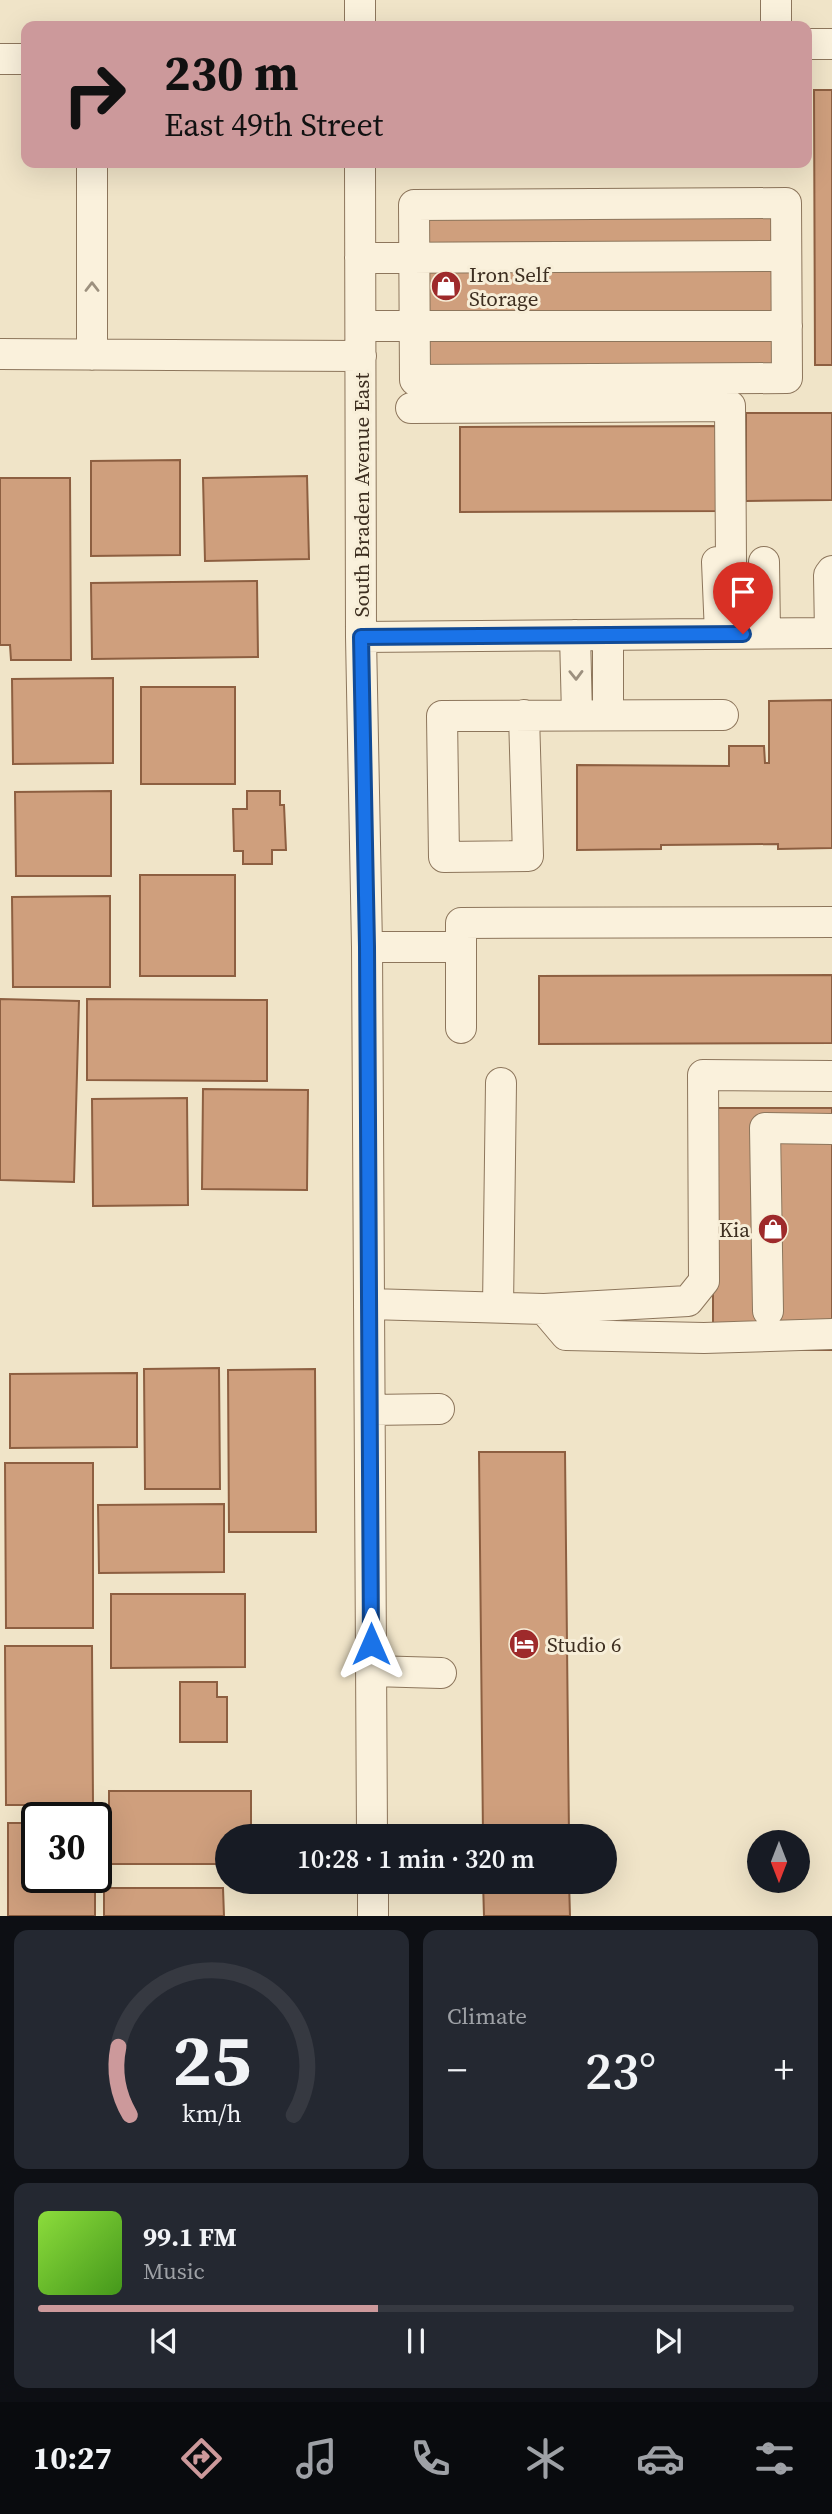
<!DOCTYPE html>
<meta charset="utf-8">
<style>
:root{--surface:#171b24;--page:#242831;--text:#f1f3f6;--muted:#9ea1a6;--line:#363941;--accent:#cc999b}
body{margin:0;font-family:"Source Serif 4",serif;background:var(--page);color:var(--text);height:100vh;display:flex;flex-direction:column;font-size:26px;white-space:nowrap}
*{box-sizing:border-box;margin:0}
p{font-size:23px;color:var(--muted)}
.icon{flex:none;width:38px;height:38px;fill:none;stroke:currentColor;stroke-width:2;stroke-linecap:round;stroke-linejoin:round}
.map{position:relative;height:1916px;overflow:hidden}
.panel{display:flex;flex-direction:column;gap:14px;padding:14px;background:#0d0f14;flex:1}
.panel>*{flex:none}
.guide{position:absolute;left:21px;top:21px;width:791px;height:147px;border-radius:14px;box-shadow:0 7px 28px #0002;background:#cc999b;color:#111;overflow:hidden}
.needle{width:46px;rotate:180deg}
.tools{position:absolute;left:747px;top:1830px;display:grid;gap:14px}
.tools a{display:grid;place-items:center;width:63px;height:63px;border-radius:50%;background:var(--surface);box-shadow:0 7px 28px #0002;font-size:35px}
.speed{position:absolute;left:21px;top:1802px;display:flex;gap:14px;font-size:35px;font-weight:700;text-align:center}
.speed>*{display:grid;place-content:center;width:91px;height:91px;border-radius:50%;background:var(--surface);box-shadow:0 7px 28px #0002;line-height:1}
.speed .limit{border:4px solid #111;border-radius:10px;background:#fff;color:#111}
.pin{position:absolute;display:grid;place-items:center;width:60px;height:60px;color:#fff;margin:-72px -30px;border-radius:50% 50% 50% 0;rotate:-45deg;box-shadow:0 0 7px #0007}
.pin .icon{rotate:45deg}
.me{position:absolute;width:77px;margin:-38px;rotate:0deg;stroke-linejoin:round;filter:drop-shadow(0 0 5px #0008)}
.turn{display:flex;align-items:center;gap:24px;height:147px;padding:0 28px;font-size:32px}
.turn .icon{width:91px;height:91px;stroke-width:2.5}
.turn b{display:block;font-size:49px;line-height:60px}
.big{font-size:52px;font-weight:600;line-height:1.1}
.panel .tile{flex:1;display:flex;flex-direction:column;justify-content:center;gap:10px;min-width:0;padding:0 24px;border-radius:14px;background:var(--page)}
.panel .dial{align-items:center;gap:0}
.dial svg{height:182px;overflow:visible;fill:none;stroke:var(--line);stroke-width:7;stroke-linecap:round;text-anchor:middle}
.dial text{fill:var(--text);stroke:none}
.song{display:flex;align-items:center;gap:21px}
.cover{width:84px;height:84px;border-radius:10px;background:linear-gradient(135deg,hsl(90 70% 55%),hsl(100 70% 35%))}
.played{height:7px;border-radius:4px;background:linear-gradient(90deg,var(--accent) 45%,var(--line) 45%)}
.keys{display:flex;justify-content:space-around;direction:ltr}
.heat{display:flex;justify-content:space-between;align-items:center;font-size:38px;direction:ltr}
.panel .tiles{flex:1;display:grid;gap:14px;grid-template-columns:1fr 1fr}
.tile:last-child{grid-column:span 2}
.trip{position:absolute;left:215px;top:1824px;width:402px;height:70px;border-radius:35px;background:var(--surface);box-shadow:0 7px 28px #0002;font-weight:600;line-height:70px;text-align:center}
.dock{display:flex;height:112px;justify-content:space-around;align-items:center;background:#090b0e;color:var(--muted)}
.dock .icon{width:49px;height:49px}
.dock .on{color:var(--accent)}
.dock b{font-size:32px;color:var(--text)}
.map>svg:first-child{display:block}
.building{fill:#cf9f7d;stroke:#8d5f41;stroke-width:2}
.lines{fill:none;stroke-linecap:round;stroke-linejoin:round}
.minor-casing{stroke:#8d765c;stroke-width:32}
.minor{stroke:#faf1dc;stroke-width:30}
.oneway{stroke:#9c907e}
.route-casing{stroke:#114b97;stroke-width:18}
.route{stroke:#1a73e8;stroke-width:12}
.labels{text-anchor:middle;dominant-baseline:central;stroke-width:6;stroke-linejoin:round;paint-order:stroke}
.poi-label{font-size:21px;fill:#3d2e20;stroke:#f7eed8;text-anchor:start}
.street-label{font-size:21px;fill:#3d2e20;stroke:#f7eed8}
</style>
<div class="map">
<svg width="832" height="1916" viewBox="0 0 832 1916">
<rect width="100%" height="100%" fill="#f0e4c8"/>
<path class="building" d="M814 90H832V365H815Z
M774 213V242L429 243V214Z
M774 270V311L429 312V272Z
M774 339V366L429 367V341Z
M746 413H832V500L746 501Z
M723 426 724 511 460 512V427Z
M180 460V555L91 556V461Z
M307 476 309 559 205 561 203 478Z
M0 478H70L71 660H11L10 645H0Z
M257 581 258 657 92 659 91 583Z
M113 678V763L13 764 12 679Z
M141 687H235V784H141Z
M832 700V848L778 849V844L661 845V849L577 850V765L729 766V746H764L765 763H769V701Z
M111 791V876H16L15 792Z
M247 791H280V805H284L286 850H272V864H243V851H234L233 809H247Z
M140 875H235V976H140Z
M110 896V987H13L12 897Z
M832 975V1043L539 1044V976Z
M0 999 79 1001 74 1182 0 1180Z
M87 999 267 1000V1081L87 1080Z
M203 1089 308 1090 307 1190 202 1189Z
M187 1098 188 1205 93 1206 92 1099Z
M713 1108H832V1350H713Z
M219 1368 220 1489H145L144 1369Z
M315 1369 316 1532H229L228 1370Z
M137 1373V1447L10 1448V1374Z
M479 1452H565L569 1836H483Z
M5 1463H93V1628H6Z
M224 1504V1572L99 1573 98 1505Z
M111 1594H245V1667L111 1668Z
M5 1646H92L93 1805H6Z
M180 1682H217V1697H227V1742H180Z
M109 1791H251V1836H228V1864H109Z
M8 1823H37V1878H95V1916H8Z
M483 1881H569L570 1916H484Z
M104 1888H223L224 1916H104Z"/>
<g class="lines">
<g class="minor-casing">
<path id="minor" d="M360 0V26
M776 0V26
M807 44H832
M0 59H26
M360 163 361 637 367 947 372 1836
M786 203 787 378 415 380 414 205Z
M360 258 786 256
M361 326H787
M0 354 361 356
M92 355V163
M411 408 730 406 731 562
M717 562 720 634
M764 562 765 633
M830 633 829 575 832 571
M575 635 577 715
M608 635V715
M361 637 832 633
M524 715 528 856 444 857 442 716 723 715
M367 947H461
M461 1028V923L832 922
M369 1304 544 1309 688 1301 704 1281 703 1075 832 1076
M498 1307 501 1083
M544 1309 566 1335 704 1338 832 1334
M768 1311 765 1128 832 1129
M370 1410 439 1409
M372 1671 441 1673
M373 1881V1916"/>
</g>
<use href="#minor" class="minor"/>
</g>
<defs><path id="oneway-chevron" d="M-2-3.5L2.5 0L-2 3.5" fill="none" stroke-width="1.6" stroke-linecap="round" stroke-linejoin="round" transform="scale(1.75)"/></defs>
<g class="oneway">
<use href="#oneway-chevron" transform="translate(92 287) rotate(-90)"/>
<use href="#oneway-chevron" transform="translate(576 675) rotate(89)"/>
</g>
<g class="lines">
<g class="route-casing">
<path id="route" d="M371 1644 367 947 361 637 743 634"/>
</g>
<use href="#route" class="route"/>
</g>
<defs>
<g id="shop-disc" transform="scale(1.575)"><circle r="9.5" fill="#9e2a2b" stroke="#f7eed8"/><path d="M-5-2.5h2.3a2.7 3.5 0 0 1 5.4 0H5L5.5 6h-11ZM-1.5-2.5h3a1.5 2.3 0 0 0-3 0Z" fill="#fff"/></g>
<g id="hotel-disc" transform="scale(1.575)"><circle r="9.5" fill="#9e2a2b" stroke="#f7eed8"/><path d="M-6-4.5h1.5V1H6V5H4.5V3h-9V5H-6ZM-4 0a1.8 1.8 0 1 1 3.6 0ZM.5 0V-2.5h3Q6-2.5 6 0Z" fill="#fff"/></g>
</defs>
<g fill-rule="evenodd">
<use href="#shop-disc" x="446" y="286"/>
<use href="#shop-disc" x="773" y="1229"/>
<use href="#hotel-disc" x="524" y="1644"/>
</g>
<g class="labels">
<g class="poi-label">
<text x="469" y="274">Iron Self<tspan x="469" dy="24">Storage</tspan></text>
<text x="750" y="1229" text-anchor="end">Kia</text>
<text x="547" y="1644">Studio 6</text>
</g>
<g class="street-label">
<text transform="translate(361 495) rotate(-90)">South Braden Avenue East</text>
</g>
</g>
</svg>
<div class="tools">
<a><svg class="needle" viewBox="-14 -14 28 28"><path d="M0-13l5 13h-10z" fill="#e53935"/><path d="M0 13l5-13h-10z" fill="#9ea1a6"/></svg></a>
</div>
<div class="speed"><div class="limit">30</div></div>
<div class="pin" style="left:743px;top:634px;background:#d93025"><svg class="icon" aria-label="arrive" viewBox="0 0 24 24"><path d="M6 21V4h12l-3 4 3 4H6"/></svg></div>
<svg class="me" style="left:371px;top:1644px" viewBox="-20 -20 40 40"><path d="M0-17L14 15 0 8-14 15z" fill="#1a73e8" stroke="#fff" stroke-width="4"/></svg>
<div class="trip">10:28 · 1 min · 320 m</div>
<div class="guide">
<div class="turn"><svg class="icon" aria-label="right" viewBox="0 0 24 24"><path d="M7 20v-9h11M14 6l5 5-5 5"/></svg><div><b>230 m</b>East 49th Street</div></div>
</div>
</div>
<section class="panel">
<div class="tiles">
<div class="tile dial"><svg viewBox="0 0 100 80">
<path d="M14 69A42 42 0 1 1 86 69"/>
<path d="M14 69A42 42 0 0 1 9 39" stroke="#cc999b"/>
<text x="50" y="56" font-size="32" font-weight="700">25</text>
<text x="50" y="72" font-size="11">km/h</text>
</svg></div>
<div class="tile"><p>Climate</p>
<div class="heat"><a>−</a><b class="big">23°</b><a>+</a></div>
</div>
<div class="tile">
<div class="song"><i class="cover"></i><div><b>99.1 FM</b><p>Music</p></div></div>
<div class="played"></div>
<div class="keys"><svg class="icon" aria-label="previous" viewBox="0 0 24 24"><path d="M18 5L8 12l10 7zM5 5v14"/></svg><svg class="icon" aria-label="pause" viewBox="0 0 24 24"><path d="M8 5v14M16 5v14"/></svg><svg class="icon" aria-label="next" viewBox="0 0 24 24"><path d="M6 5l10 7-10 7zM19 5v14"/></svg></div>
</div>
</div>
</section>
<nav class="dock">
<b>10:27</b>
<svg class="icon on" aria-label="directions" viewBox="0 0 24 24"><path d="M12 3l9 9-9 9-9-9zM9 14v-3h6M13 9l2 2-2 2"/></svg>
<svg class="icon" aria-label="music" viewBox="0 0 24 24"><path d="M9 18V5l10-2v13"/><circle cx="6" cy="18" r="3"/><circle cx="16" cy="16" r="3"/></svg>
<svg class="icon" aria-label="phone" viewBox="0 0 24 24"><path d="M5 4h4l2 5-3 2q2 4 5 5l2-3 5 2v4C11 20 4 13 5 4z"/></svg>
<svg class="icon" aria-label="climate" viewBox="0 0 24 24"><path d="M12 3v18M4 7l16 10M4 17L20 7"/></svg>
<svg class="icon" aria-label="car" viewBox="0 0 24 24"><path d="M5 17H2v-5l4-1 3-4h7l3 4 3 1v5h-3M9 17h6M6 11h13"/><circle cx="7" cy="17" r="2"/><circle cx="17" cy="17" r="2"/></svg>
<svg class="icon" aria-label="filters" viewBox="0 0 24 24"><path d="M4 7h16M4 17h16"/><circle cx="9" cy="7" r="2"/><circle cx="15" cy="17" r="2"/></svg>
</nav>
